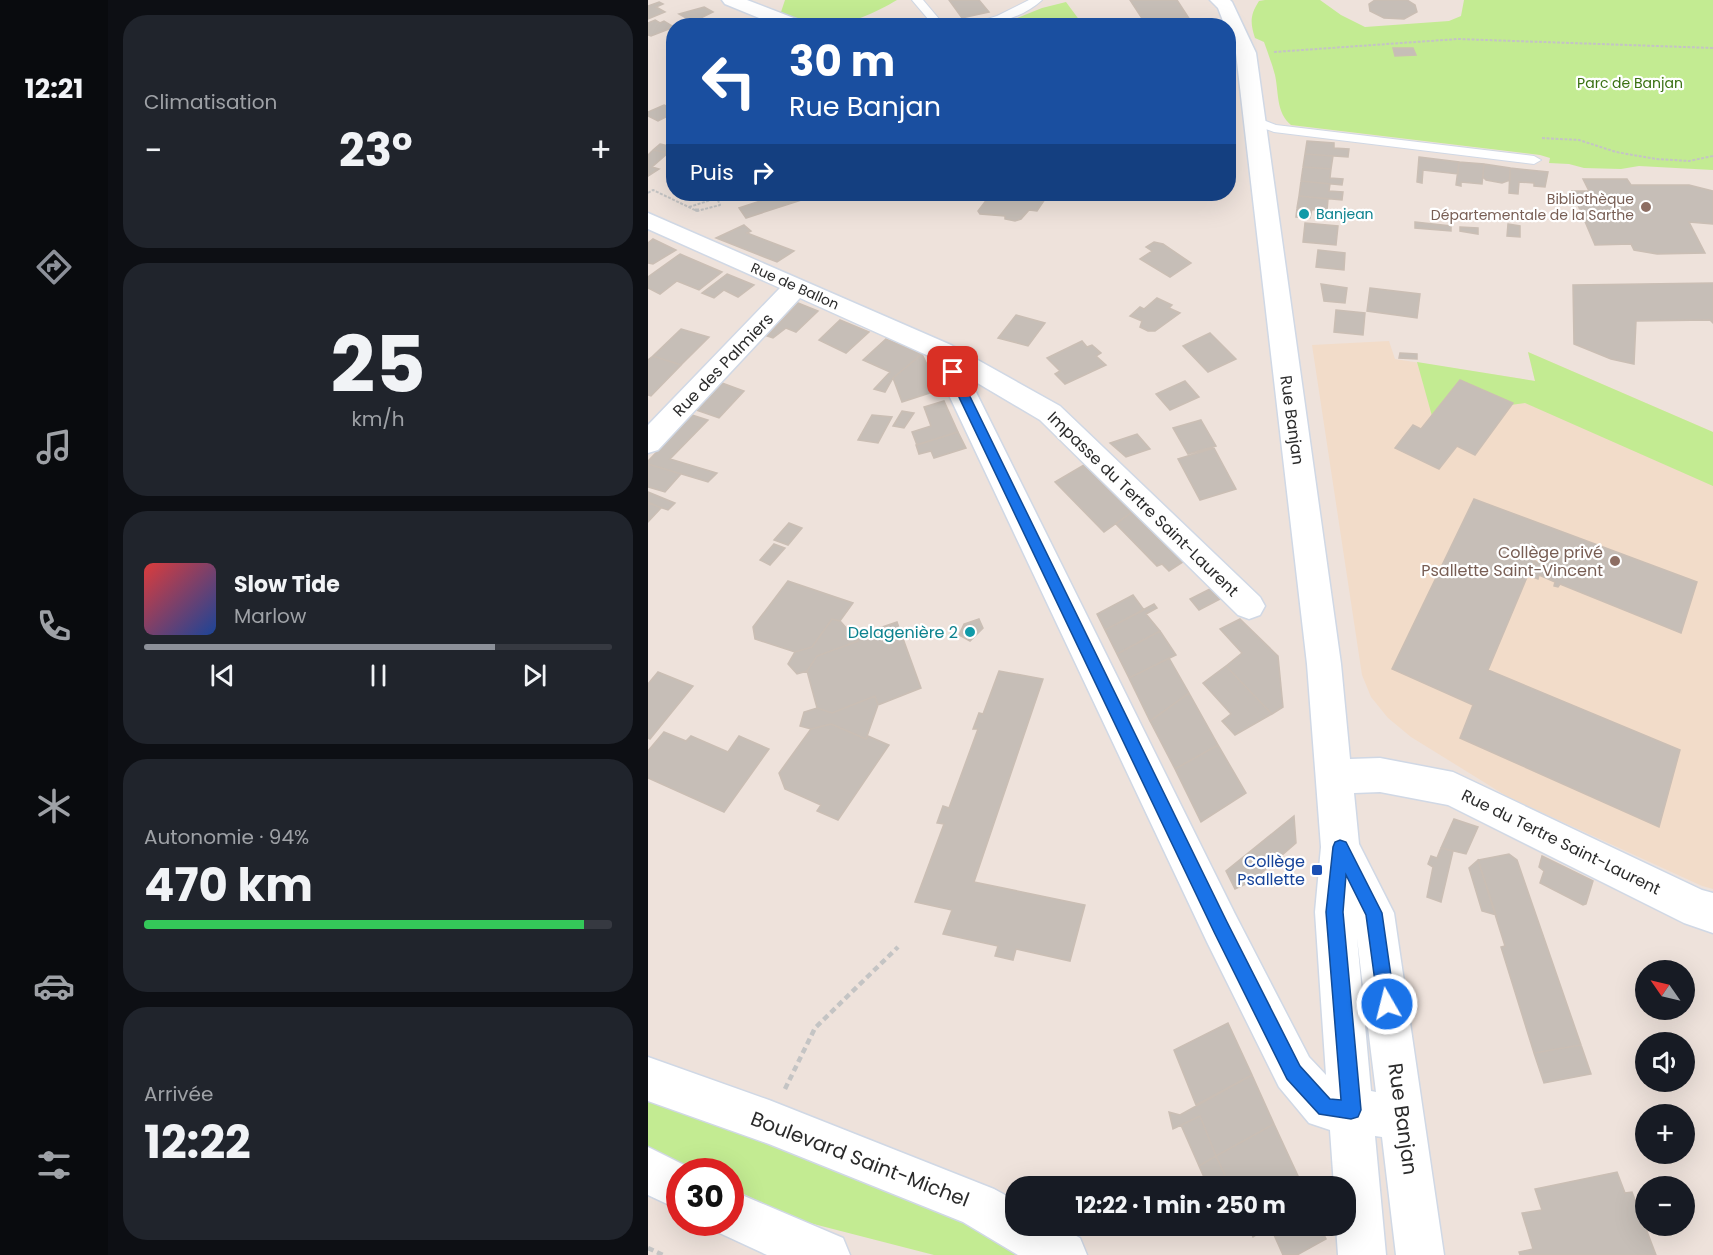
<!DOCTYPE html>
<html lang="fr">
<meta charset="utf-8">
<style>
:root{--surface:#171b24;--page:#20242c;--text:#f1f3f6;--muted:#9ea1a6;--line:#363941;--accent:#8c9099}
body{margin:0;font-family:Poppins,sans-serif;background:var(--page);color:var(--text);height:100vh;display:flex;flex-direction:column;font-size:22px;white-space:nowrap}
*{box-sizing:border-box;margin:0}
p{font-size:20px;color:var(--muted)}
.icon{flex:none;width:33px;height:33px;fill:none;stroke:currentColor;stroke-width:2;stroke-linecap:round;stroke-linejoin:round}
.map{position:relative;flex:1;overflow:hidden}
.side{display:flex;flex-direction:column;gap:15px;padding:15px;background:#0d0f14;width:540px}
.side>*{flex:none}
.banner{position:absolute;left:18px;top:18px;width:570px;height:183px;border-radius:24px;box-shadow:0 6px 24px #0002;background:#1a4fa0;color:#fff;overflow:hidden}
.needle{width:39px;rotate:304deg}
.buttons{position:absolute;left:987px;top:960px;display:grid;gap:12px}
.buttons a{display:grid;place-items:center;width:60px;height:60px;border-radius:50%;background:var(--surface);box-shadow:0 6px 24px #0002;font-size:30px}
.speed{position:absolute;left:18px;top:1158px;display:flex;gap:12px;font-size:30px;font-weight:700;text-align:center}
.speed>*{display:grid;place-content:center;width:78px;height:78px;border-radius:50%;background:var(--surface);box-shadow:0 6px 24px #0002;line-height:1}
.speed .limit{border:9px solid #d22;background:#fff;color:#111}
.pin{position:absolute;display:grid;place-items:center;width:51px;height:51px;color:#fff;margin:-26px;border-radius:12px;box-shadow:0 3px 9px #0006}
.me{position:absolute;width:66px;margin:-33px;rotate:352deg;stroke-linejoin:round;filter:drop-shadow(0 0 4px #0008)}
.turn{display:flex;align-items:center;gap:21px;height:126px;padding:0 24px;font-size:27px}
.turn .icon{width:78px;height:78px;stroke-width:2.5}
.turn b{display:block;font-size:42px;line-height:51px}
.then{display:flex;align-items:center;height:57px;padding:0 24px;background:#0003;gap:12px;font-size:22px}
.big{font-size:45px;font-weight:700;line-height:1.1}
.side .tile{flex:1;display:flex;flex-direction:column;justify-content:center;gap:9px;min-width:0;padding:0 21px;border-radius:24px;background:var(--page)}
.side .dial{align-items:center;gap:0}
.dial b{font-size:78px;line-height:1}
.song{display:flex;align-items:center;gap:18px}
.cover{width:72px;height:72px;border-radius:9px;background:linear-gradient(135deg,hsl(0 70% 55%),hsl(220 70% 35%))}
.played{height:6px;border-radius:3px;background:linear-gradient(90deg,var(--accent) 75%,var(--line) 75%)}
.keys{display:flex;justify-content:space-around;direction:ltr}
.heat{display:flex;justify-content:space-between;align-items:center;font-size:33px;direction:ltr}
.charge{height:9px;border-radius:4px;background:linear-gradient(90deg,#34c759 94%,var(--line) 0)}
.trip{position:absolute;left:357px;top:1176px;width:351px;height:60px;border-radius:24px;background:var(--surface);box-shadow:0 6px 24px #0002;font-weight:700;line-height:60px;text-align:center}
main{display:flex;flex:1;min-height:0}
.dock{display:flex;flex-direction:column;width:108px;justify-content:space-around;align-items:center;background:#090b0e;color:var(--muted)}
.dock .icon{width:42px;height:42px}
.dock .on{color:var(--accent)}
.dock b{font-size:27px;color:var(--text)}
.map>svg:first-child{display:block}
.education{fill:#f2dcc9}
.green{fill:#c3eb92}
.building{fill:#c6beb7;stroke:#cabeb4;stroke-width:1.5}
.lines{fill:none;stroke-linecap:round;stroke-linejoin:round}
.lane-casing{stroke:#d0d8e5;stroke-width:2}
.street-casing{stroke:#d0d8e5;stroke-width:3}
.secondary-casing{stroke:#d0d8e5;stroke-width:3}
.path-far2{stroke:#c4c4c4;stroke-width:2;stroke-dasharray:3 1.5;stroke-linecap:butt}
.path-far1{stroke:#c4c4c4;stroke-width:3;stroke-dasharray:4 2;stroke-linecap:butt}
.path{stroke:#c4c4c4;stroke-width:4.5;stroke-dasharray:6 4;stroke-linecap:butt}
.lane{fill:#fff;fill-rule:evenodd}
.street{fill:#fff;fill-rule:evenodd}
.secondary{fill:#fff;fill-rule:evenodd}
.route{fill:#1a73e8;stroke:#114b97;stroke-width:1.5}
.education-dot{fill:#8d6e63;stroke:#fff;stroke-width:2}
.culture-dot{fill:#0f9aa8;stroke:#fff;stroke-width:2}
.transit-dot{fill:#1a4fb4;stroke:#fff;stroke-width:2}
.labels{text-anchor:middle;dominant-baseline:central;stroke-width:4.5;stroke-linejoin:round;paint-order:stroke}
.far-park-label{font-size:14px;fill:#397012;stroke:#fff}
.far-education-label{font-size:14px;fill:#785e54;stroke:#fff;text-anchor:end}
.far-culture-label{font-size:14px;fill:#0d838f;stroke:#fff;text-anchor:start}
.far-street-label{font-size:14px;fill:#2b2b2b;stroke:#fff}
.street-label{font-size:16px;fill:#2b2b2b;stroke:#fff}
.education-label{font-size:16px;fill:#785e54;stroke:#fff;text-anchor:end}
.culture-label{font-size:16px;fill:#0d838f;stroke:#fff;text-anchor:end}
.transit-label{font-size:16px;fill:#164399;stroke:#fff;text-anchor:end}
.near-street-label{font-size:20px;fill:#2b2b2b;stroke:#fff}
</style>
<main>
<nav class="dock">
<b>12:21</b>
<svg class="icon on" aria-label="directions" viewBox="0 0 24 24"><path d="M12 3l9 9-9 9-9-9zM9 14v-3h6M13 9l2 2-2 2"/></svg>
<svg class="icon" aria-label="music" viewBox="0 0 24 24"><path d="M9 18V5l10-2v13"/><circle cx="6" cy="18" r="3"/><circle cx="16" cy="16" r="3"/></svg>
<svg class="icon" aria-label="phone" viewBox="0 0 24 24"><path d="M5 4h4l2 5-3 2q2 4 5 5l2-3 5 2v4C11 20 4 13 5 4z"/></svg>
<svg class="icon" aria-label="climate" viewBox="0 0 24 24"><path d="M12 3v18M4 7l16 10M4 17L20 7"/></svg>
<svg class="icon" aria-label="car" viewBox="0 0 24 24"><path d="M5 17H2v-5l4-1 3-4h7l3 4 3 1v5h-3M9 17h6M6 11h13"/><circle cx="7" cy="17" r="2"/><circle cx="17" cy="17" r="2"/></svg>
<svg class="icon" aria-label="filters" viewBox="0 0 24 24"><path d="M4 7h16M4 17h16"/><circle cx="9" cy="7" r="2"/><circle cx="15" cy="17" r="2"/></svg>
</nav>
<section class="side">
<div class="tile"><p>Climatisation</p>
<div class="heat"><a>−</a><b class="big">23°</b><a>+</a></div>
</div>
<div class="tile dial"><b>25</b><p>km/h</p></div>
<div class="tile">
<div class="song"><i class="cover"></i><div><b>Slow Tide</b><p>Marlow</p></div></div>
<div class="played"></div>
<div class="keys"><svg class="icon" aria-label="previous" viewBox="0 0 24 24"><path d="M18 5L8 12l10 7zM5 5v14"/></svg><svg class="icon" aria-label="pause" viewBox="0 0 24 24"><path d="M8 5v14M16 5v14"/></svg><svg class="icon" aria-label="next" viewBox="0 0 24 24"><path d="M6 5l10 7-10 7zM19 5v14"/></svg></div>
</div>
<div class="tile"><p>Autonomie · 94%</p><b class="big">470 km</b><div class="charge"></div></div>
<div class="tile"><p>Arrivée</p><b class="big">12:22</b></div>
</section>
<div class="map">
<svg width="1065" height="1255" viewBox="0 0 1065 1255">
<rect width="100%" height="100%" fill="#eee2db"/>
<path class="education" d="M741 341 747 359 887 381 880 352 1065 432V889L1054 886 860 797 763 737 740 718 723 697 714 675 664 345Z"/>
<path class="green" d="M137 0H249C227 13 195 28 168 26 157 24 143 16 133 12Z
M617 0H672L693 15 717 27 801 21 813 16 816 0H1065V170L991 166 973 169 936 168 921 164 901 163 902 158 892 155 643 125C628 112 631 94 627 75 624 64 620 53 616 42L607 38C602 23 602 15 611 1Z
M418 2 435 25H352L394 8Z
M880 352 1065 432V486L877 403 784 416 769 362 887 381Z
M0 1100C130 1146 259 1193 382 1255H286L150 1220 83 1188 82 1172 47 1171 0 1147Z"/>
<path class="building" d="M301 0H331L341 12 314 18Z
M482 0H529L546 26H499Z
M727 0H759L767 5 769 12 756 19 736 18 722 11 721 4Z
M11 2 15 4 8 7 17 12 0 19V6Z
M56 7 65 12 45 22 31 14Z
M7 20 12 23 16 21 26 27 3 36 0 35V23Z
M745 48H765L768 55 747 56Z
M16 105 26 110V113L10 121 0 116V112Z
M659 141 686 143V148L701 149 700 157 657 154Z
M12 144 26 147V149L20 153 5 150Z
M5 150 20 153 4 167 11 169 0 176V155Z
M657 154 685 156 683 169 655 167Z
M771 157 811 162 810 174 775 170 774 183 769 182Z
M811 162 836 164 834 184 813 182V186L808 185Z
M836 164 862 168V180L854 183 838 180 835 177Z
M655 167 683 169 682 178 695 179 694 185 653 181Z
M862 168 900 172 897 187 886 186V183L871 182 870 194 861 193Z
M935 179H979L983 185H1041L1065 191V224L1041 222 1057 253 1009 254 986 250 983 244 947 245 924 191H941Z
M653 181 682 184 681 191 695 192 694 200 651 196Z
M122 194H160L163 197 98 218 91 208 124 197Z
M343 194H387L399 196 389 211 381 210 373 219 367 221 357 219V216L332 214 330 211Z
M651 196 680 199 679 211 649 208Z
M649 208 664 209 662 218 648 217Z
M767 222 803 226V231L767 228Z
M657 223 690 226 688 245 655 242Z
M860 224 872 226V237L859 236Z
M96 225 103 231 99 233 146 251 129 262 68 238Z
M812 227 830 228V234L812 231Z
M5 239 28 250 5 264 0 263V243Z
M506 242 515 244 543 263 522 277 492 259 504 251 498 247Z
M670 250 697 253 696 270 668 267Z
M32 254 74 272 51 290 29 281 12 294 0 288V277Z
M79 274 106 285 90 297 76 290 66 298 54 293Z
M1065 283V323L1062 320 988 321 986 364 963 359 926 344 925 285Z
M673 284 699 288 697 303 676 301Z
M722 288 772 294 769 318 719 311Z
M509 298 524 305 521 308 532 313 507 331H500L492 327 494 321 482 316 492 307 496 309Z
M150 303 170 311 148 332 138 328 125 338 119 336Z
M688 310 717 313 715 335 686 332Z
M368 315 397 323 380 346 350 338Z
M192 320 221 332 198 353 171 340Z
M33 329 61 337 33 365 5 356Z
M562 333 588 359 560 372 535 346Z
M238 339 274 354 245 378 237 392 226 389 242 372 215 360Z
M434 341 439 347 444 345 453 353 448 356 458 365 417 384 407 374 412 371 399 358Z
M752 353 769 354V359L751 358Z
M274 354 291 390 254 402 245 378Z
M5 356 33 365 3 396 0 395V360Z
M812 380 865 403 827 455 809 446 791 469 747 448 765 425 773 429Z
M537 381 551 397 522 410 508 394Z
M74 383 96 391 71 418 48 410Z
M296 401 310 432 269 445 264 432 283 426 276 407Z
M254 411 266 413 256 428 245 426Z
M44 415 60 420 22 459 69 473 60 482 0 464V461Z
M224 415 244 417 230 443 210 440Z
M553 420 568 446 540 454 525 428Z
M310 432 318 448 286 458 283 451 271 454 268 445Z
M489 434 502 449 478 457 462 443Z
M566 448 588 489 552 500 530 459Z
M0 464 33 474 17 492 0 487Z
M436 465 484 512 456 532 407 482Z
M0 492 27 503 20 510 0 503Z
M826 499 1049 582 1033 633 912 584 910 587 906 586 907 582 891 575 890 579 885 577 889 567 886 565 887 561 892 564 893 560 887 558 840 670 1032 750 1011 827 812 738 825 705 744 669Z
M0 502 13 508 0 522Z
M484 512 509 537 535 562 521 571 514 564 509 566 468 524Z
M141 523 154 528 140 545 126 540Z
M126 544 137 548 122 565 112 560Z
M140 581 205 603 192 621 184 619 164 647 147 652 107 639 105 627Z
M562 589 572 599 551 610 542 599Z
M485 595 496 610 457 630 449 614Z
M506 604 509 608 498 614 512 631 469 654 457 630Z
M184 619 192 621 210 641 169 656 159 671 149 674 140 664 147 652 164 647Z
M331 619 335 628 322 641 311 635 316 624Z
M592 619 630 656 635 707 624 714 578 666 594 653 572 629Z
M249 622 273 688 230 705 227 696 184 713 169 708 159 671 169 656 210 641 208 636Z
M512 631 528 655 481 678 469 654Z
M521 658 541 693 502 721 481 678Z
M578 666 624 714 587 735 574 721 583 714 555 683Z
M351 671 395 679 326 882 437 905 422 961 368 949 365 960 347 956 350 946 295 934 304 910 267 902 296 824 289 823 295 806 301 808 330 729H325L331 713 335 714Z
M10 672 45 686 2 739 0 738V684Z
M541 693 570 745 527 769 502 721Z
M227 696 230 705 218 739 183 724 163 729 152 726 156 712 169 708 184 713Z
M183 724 218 739 220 736 241 745 190 820 169 811 173 805 137 789 131 773 163 729Z
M16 732 38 741 43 736 80 752 91 736 121 749 76 812 0 778V751Z
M570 745 598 793 553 822 527 769Z
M646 816 648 843 604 881 587 889 578 871Z
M806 819 830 827 818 854 793 848Z
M793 848 805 851 793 902 779 897 785 867 780 864 783 856 789 858Z
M861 854 869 860 933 1045 886 1053 853 947 857 946 830 860Z
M894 856 945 881 938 904 935 905 892 883 896 871 891 867Z
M830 860 848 915 834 911 821 868Z
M580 1023 604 1075 548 1105 526 1050Z
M933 1045 943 1074 896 1083 886 1053Z
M604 1075 626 1124 568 1156 552 1116 525 1129 521 1112 532 1115Z
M552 1116 568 1156 551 1166 533 1125Z
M626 1124 650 1176 631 1186H582L568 1156Z
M568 1156 582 1186H560L551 1166Z
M969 1172 977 1193 984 1192 1008 1255H872L871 1252 885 1249 874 1213 894 1210 887 1189Z
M650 1176 655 1186H631Z
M600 1226H672L678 1239 649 1255H635L622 1226 605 1237Z"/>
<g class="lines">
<g class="lane-casing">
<path id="lane" d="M264 0H275L297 26H286Z
M381 0H394C375 18 343 26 317 26L349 16Z
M605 116 628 125 886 156 893 160 886 164 626 132 601 123 599 120 601 117Z"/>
</g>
<g class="street-casing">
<path id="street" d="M74 0H99L156 22 158 26H131L77 4Z
M562 0H582L584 2 608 53 693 664 702 759 732 758 805 772 1054 890 1065 893V933L1036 923 800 805 732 792 706 793 711 844 746 913 796 1255H748L734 1137 727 1136 738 1255H690L688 1226H698V1186H686L682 1130 661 1123 631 1087 559 942 283 357 152 298 10 450 0 453V425L132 288 0 229V213L303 345 412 406 612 597 617 606 612 615 601 619 590 615 392 420 321 378 587 914 661 1057 678 1075 667 912 673 847 659 664 588 53 580 34V26H577L570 8ZM709 938 728 1092 723 1091Z"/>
</g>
<g class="secondary-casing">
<path id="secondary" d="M0 1057 121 1100 346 1189 368 1201V1226H410L432 1238 439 1255H370L315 1222 121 1144 0 1101Z
M0 1147 48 1171 32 1172V1210L0 1195Z
M82 1190 195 1238 202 1255H119L65 1230 63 1222H82Z"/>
</g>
<path class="path-far2" d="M626 52 810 39 1065 48
M894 138 931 140 968 152 1008 159 1041 161 1065 156
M0 193 5 190 49 211 72 205 69 198 84 194
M41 207 69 198"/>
<path class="path-far1" d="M47 210H52"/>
<path class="path" d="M137 1089 167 1028 250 947
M0 1248 15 1255"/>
<use href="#lane" class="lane"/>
<use href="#street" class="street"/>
<use href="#secondary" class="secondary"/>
</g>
<path class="route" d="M305 369 310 372 579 922 652 1066 682 1099 693 1100 678 912 685 847 687 842 692 840 698 842 734 913 747 1004 745 1010 739 1013 733 1010 730 1004 718 915 698 875 695 912 713 1110 710 1117 703 1119 671 1114 639 1079 567 934 299 372Z"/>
<g class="education-dot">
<circle cx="998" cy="207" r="6"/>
<circle cx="967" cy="561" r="6"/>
</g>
<g class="culture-dot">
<circle cx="656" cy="214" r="6"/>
<circle cx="322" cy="632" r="6"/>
</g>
<rect class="transit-dot" x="663" y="864" width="12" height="12" rx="3"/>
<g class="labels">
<g class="far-park-label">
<text x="982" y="83">Parc de Banjan</text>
</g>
<g class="far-education-label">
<text x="986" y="199">Bibliothèque<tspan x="986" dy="16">Départementale de la Sarthe</tspan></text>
</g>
<g class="far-culture-label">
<text x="668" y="214">Banjean</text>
</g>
<g class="far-street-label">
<text transform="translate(147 286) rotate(24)">Rue de Ballon</text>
</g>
<g class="street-label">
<text transform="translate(75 365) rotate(-46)">Rue des Palmiers</text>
<text transform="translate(644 420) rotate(82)">Rue Banjan</text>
<text transform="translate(495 504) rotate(44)">Impasse du Tertre Saint-Laurent</text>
<text transform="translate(913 842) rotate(26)">Rue du Tertre Saint-Laurent</text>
</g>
<g class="education-label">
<text x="955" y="552">Collège privé<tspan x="955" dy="18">Psallette Saint-Vincent</tspan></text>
</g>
<g class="culture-label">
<text x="310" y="632">Delagenière 2</text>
</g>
<g class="transit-label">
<text x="657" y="861">Collège<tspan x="657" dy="18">Psallette</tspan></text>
</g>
<g class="near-street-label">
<text transform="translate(755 1119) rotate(82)">Rue Banjan</text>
<text transform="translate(212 1159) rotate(21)">Boulevard Saint-Michel</text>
</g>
</g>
</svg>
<div class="buttons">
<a><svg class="needle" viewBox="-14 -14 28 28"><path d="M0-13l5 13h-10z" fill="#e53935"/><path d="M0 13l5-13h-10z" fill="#9ea1a6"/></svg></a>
<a><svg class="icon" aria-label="sound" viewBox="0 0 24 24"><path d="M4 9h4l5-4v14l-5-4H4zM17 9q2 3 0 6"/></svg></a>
<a>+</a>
<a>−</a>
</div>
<div class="speed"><div class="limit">30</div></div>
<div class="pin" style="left:305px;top:372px;background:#d93025"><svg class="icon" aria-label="arrive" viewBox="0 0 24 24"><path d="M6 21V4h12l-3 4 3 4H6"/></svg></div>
<svg class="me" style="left:739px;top:1004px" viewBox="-20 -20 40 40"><circle r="17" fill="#1a73e8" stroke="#fff" stroke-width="3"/><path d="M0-11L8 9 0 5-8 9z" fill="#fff"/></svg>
<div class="trip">12:22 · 1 min · 250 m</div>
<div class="banner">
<div class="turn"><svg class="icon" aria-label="left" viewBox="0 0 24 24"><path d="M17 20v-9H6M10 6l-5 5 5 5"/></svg><div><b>30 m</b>Rue Banjan</div></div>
<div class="then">Puis<svg class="icon" aria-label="right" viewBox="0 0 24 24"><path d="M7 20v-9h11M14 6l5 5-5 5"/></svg></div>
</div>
</div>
</main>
